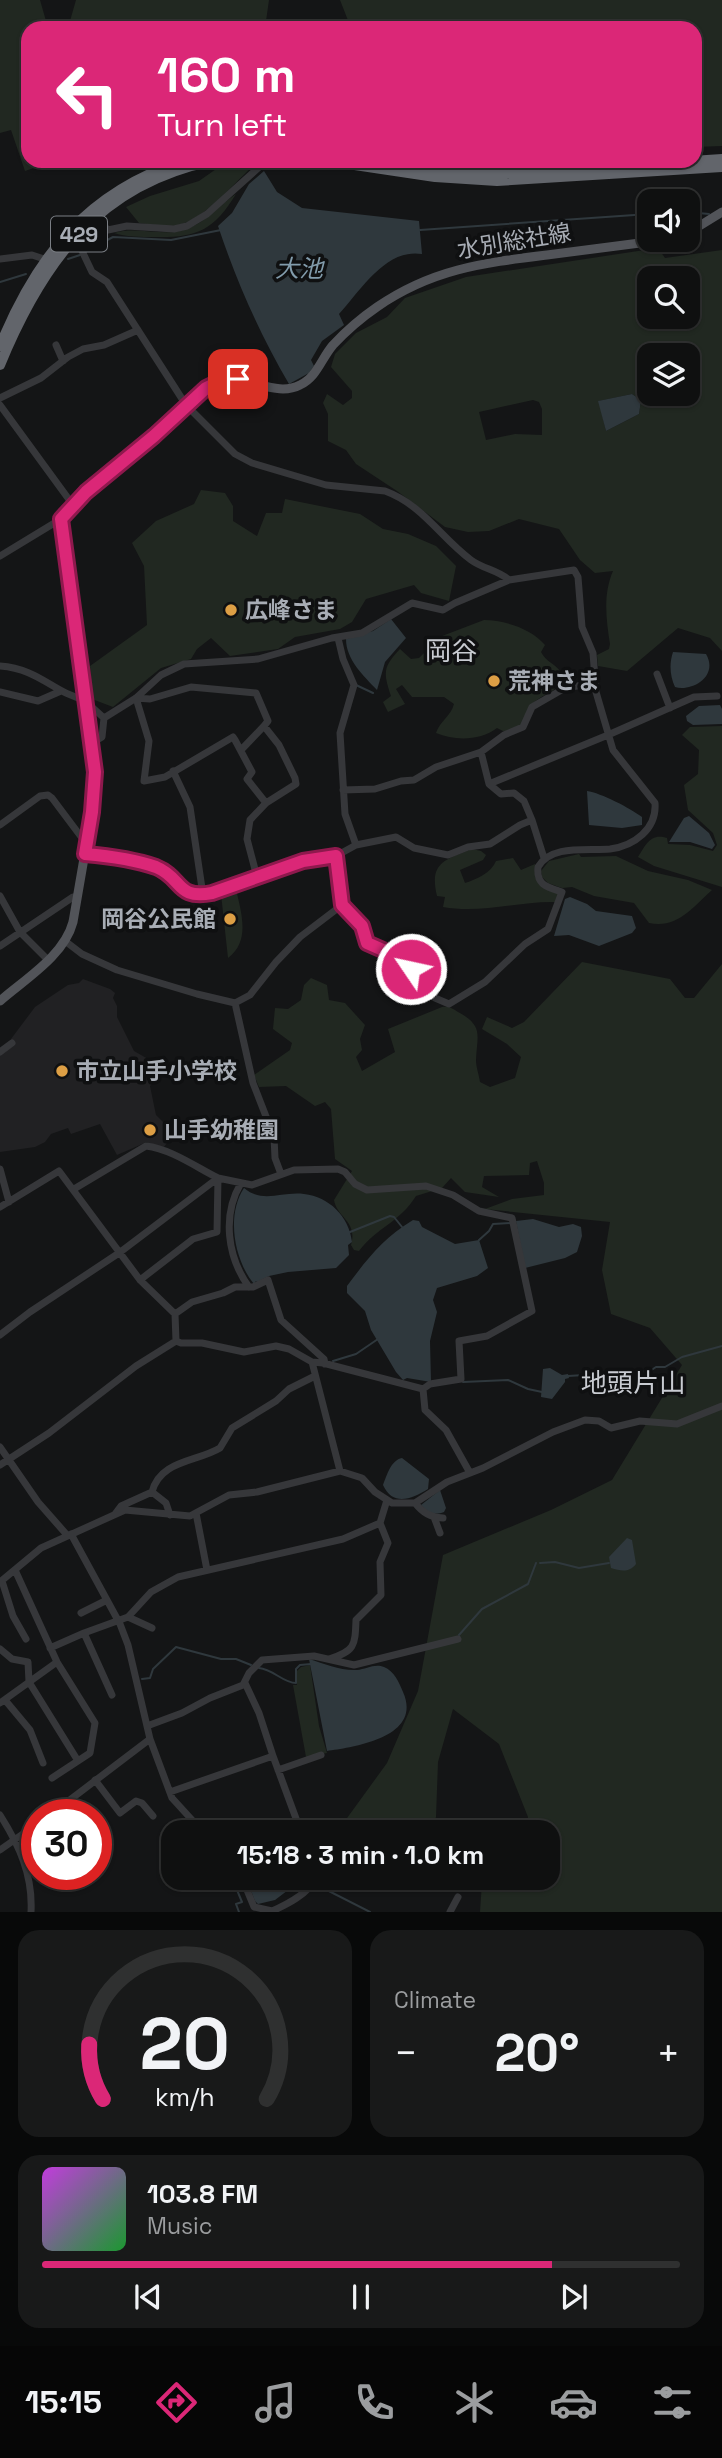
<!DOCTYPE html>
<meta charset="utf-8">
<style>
:root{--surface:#0f1010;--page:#181919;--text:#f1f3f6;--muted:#9b9d9f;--line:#2f3030;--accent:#db2777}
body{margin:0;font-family:"Space Grotesk","Noto Sans JP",sans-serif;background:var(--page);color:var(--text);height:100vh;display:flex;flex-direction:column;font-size:26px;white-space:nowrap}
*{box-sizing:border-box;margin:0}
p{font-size:23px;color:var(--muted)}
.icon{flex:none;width:38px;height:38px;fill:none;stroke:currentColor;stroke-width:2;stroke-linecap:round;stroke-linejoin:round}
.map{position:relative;height:1912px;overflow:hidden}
.side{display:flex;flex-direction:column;gap:18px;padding:18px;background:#080909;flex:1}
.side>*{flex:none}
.guide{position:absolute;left:21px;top:21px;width:681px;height:147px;border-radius:21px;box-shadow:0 2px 5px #0004,0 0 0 2px var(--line);background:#db2777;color:#fff;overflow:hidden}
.buttons{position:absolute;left:637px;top:189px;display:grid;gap:14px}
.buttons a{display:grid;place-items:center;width:63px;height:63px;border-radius:14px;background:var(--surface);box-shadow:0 2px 5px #0004,0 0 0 2px var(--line);font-size:35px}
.speed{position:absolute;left:21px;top:1799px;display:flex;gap:14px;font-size:35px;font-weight:700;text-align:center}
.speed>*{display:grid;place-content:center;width:91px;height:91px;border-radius:50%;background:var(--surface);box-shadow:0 2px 5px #0004,0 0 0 2px var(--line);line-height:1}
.speed .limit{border:10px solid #d22;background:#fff;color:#111}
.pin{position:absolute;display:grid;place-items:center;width:60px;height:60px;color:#fff;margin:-30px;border-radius:14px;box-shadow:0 4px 10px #0006}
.me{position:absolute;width:77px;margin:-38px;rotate:304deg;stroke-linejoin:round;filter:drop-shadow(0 0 5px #0008)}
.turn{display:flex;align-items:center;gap:24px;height:147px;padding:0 21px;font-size:32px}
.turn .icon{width:91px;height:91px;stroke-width:2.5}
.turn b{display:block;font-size:49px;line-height:60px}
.big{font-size:52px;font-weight:800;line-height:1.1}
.side .tile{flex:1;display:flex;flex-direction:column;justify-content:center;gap:10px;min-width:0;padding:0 24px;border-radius:21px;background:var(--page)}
.side .dial{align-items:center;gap:0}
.dial svg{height:182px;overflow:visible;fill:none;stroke:var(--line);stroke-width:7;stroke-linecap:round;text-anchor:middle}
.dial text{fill:var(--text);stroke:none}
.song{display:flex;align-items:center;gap:21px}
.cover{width:84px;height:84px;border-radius:10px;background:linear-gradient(135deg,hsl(290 70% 55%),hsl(130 70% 35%))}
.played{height:7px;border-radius:4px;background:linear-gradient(90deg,var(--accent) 80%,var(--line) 80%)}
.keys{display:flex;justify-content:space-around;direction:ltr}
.heat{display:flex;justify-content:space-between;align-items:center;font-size:38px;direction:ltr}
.side .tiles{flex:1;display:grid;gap:18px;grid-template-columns:1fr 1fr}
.tile:last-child{grid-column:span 2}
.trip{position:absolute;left:161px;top:1820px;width:399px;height:70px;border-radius:21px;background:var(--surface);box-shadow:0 2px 5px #0004,0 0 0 2px var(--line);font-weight:800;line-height:70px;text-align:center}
.tab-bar{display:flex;height:112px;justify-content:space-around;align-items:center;background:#060606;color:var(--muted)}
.tab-bar .icon{width:49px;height:49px}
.tab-bar .selected{color:var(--accent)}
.tab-bar b{font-size:32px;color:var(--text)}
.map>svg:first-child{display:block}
.built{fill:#212123}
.green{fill:#212821;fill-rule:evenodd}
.water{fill:#2f383d}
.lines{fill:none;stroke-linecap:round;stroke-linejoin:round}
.stream{stroke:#2f383d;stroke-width:2}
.minor{stroke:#36373a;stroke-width:7}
.major{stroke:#525459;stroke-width:9}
.highway{stroke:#62656b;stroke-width:10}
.route-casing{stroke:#8e194d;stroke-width:18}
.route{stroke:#db2777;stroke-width:12}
.poi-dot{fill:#dd9f45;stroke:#0f1011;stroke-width:2.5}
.labels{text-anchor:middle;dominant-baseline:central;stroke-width:7;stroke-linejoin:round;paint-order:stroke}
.shield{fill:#0f1011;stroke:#7a7e84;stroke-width:2}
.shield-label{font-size:21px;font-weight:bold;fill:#a8adb5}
.street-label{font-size:23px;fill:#a8adb5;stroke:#0f1011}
.poi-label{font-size:23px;font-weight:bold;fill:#a8adb5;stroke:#0f1011;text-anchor:start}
.water-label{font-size:24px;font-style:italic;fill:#829cac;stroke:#0f1011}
.quarter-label{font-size:26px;fill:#c8cbd1;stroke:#0f1011}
</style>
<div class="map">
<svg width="722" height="1912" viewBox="0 0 722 1912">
<rect width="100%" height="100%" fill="#141516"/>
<path class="built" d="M83 979 110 989 115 993 113 998 117 1006V1017L134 1051 148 1059 158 1077 150 1086 156 1115 174 1133 164 1147 149 1145 147 1142 117 1155 100 1124 71 1134 68 1128 51 1134 45 1142 35 1147 0 1152V1055L14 1045 11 1039 35 1007 68 985 79 983Z"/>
<path class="green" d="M0 0H40L48 28H28V161H54L25 171 11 130 0 133Z
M76 0H269L265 28H68Z
M340 0H722V146L695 147V28H351Z
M248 164 252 167C231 186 201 224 172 226 161 226 149 224 139 223L126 207 150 196 199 181 219 167Z
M236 194C213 232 195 238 153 237 141 237 125 237 114 233 134 227 155 234 175 232 202 228 215 208 236 194Z
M658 248 665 258 722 250V651L710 638 678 628 627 671 598 666 597 655 609 649 610 644C606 619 603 594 613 571L595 573 580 560 559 529 519 519 489 531 468 532 445 527 397 491 356 464 346 450 328 441V414L323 403 327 394 343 405 352 398V391L331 367 335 354 356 333 387 317 405 298 466 277ZM649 278H688V317H649ZM649 355H688V394H649ZM632 394 641 400 639 414 606 431 599 401ZM533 400 539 402 542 409V435L515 434 486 440 479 412Z
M201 490 225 493 233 506V521L257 536 266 513H282L285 499 360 514 383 529 408 534 436 546 456 566 449 601 421 593 414 585 366 599 352 622 340 629 295 637 278 649 230 656 211 638 197 649 191 659 161 668 113 707 92 699 90 666 147 625 144 566 132 543 156 521 194 504Z
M484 620C505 620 532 629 545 645L541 652C546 662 554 663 560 671 557 698 548 689 532 704 527 708 525 718 522 725L505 732 497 728C480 741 455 741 436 733 440 721 451 716 454 704L444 697H412L402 685 396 689 405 704 388 712 383 702 391 696C383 672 383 667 400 649L411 659 419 658 433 644 429 641Z
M722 726V887L654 866 638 857C646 845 650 833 667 838L668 844 690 845 713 851 717 845 713 833 688 810 684 785 698 774 699 750 682 735 690 727Z
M472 849 481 851 486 855 483 860 460 870 465 883C477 879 491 873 496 861L513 858 521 870 535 864C533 884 542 888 559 894L556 902C518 901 481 914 443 907L445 897 437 896C429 863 444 860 472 849Z
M579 854 581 857 616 856 648 871 688 880 712 890C692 908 677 929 649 923L634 903 594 896 572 887 562 888 548 883 542 877 541 871 549 861Z
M236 889C241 912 251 941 228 958L221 894Z
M582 962 670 979 685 998H694L722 964V1912H480L482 1882 486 1878H548V1832H525L528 1817 499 1744 453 1709 438 1762 436 1817 431 1832H343L342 1825 387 1763 418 1691 443 1555 551 1510 612 1480 682 1365 650 1328 611 1314 602 1270 610 1222 485 1209 512 1199 544 1195V1183L537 1161 530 1163 529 1175 484 1176 482 1187 499 1197 465 1192 451 1178 442 1188 416 1196C399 1223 376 1228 359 1251L354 1250 351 1245C358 1221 337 1218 334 1200L352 1171 335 1159 331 1109 325 1102 315 1106 286 1086 259 1087 254 1075 290 1050 292 1043 273 1029 275 1008 288 1009 301 1000 304 985 311 978 327 985 329 1000 345 1003 365 1025 360 1039 362 1050 356 1057 362 1071 395 1052 388 1029 442 1007C449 1006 452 1008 458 1012 484 1026 477 1035 476 1060 476 1067 479 1075 480 1082L490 1087 515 1078 521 1057 507 1044 482 1029 487 1017 512 1028 524 1022Z
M310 1665 319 1726 327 1753 306 1757 293 1685H297V1671L301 1667Z"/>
<path class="water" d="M264 171 277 192 302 208 419 221 422 254C386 248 361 290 339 314L344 325 322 341 311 360 314 366 309 373 289 384C260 335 236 280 218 226L232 213 249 184Z
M632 394 641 400 639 414 606 431 598 401Z
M391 619 406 638 385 662 377 690C364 676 346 660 346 639L373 631Z
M673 652 706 654C719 676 692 692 675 687 670 676 669 664 673 652Z
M720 705 722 709V724L693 725 687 721 686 716 699 706Z
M587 791C601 793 630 808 642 817V825L622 828 589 825Z
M689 816 709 833 715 845 712 849 690 842H669L684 818Z
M570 897 587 904 596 911 632 916 636 928 632 933 599 946 569 935 554 936 565 899Z
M244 1188C263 1204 282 1191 304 1194 329 1197 349 1216 352 1242L348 1245 349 1255 336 1268 288 1272 269 1276 257 1282 256 1281 254 1284C234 1260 226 1215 244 1188Z
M533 1219 559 1227 573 1224 581 1227 582 1236 577 1252 565 1258 525 1268 516 1221Z
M413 1220 419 1221 422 1227 455 1244 479 1240 488 1268 477 1276 437 1288 433 1300 437 1312 430 1341 431 1382 407 1378 403 1380 396 1372 371 1330 365 1311 347 1293V1286C368 1258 383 1238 413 1220Z
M550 1368 562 1375 568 1374 569 1378 565 1379V1382L552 1399 541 1397 543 1369Z
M402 1458 429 1479 428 1489C412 1499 393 1507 383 1485 387 1475 391 1460 402 1458Z
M440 1490 446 1508 444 1512C434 1516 427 1512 421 1505Z
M627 1538 632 1540 636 1564C629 1573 621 1571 611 1568L609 1557Z
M309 1659C325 1664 341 1671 357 1670 366 1669 375 1663 384 1667 394 1671 399 1682 403 1692 423 1737 355 1747 327 1751Z
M246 1878H304L275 1900 258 1904 255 1901Z"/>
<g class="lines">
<path class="stream" d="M688 212 709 214
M420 230 649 214
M85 252 113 237 171 240 221 230
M68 259 80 255
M0 282 26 274
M356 685 373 693
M110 860 136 865
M148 868 162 874
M179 889 189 897 202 898
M350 1232 390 1216 394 1217 402 1227
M479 1240 489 1231 493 1224 511 1223
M333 1361 356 1354 378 1339
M568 1376 650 1371 656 1367H665L682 1357 722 1346
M463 1382 508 1380 528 1389 542 1392
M540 1563 555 1562 579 1568 609 1563
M459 1635 482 1609 528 1584 536 1563
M259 1668C273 1669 283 1683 296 1683V1669L300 1665 311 1664
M142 1679 150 1678 153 1669 176 1647 221 1659H236L251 1665
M232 1878 242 1902 236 1904 239 1912
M315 1884 370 1912"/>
<path class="minor" d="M93 215 108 230 127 226 174 229 187 226 207 214 266 161
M74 234 92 272 107 282 186 405 235 454 252 463 326 485 385 491C423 505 440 537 471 560 483 569 498 570 509 580
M0 259 32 255 50 261
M56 345 63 361
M0 398 41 378 68 357 83 349 104 345 138 330
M0 405 73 505
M0 556 61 519
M0 666C40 669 53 693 86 700
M657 674 670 708
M0 692 38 701 61 691
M136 698 149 741 144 781 165 777 233 737 235 740 252 772 247 779 266 803 250 820 247 839 257 877
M136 698 150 699 191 687 256 693 268 721 264 726 279 745 295 778 296 784 266 803
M87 707 93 708 104 718
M92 743 102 737 104 718 136 698 161 675 184 664 258 659 332 638 362 633 412 603 443 610 455 603 509 580 574 570 578 577 582 627 593 653 596 692 613 750 655 803C657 829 634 846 610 849 587 851 551 844 538 867 536 885 547 887 562 892L548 929 525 944 485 982 449 1004 435 998 420 985 401 958 367 943 362 926 342 905 336 856
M241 750 264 726
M173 771 190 807 203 895
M489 784 608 735 694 697 717 696
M343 790 375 789 401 781 414 780 436 767 481 752 504 735 523 727 532 707 565 688 595 683
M532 820 544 858
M0 825 40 796 48 795 52 798 82 838 87 840
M356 845 396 837 414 848 448 855 468 847 490 844 520 825 532 820 524 801 514 793 501 794 489 784 481 752
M85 854C108 856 133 859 156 867 183 878 177 900 212 893L304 861 336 856 356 845 345 814 340 733 354 685 343 659 338 638
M0 896 20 932 47 959
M65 941 82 954 117 970 197 994 235 1003 250 995 276 962 300 937 342 905
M0 946 73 897H77
M235 1003 253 1083 274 1137 275 1158 281 1174
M0 1052 12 1043
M0 1169 9 1202
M241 1183C222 1215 227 1257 249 1287
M74 1189 146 1146C171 1149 196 1167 218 1178L217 1232 193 1239 140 1280
M0 1207 59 1171 140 1280 175 1314 176 1341
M175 1314 192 1302 223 1293 235 1287H253L268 1280 281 1320 324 1359 325 1364
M0 1335 30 1312 119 1253 218 1178 252 1185 294 1170 338 1169 345 1172 355 1184 367 1190 426 1186 453 1195 479 1211 512 1218 532 1311 487 1336 459 1341 461 1379 430 1384 423 1389 323 1363 312 1362 289 1349 276 1346 244 1352 202 1343H181L176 1341 136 1366 49 1433 0 1465
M312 1362 340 1471
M423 1389 425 1410 446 1430 470 1473
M0 1447 38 1502 67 1535
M152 1492 166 1503 170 1515
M415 1503C423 1513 430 1517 443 1518
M196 1513 207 1570
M115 1514 121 1506 152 1492C160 1460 197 1462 220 1448L232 1428 276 1401 289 1389 315 1376
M434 1517 440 1533
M71 1534 120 1624 128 1645 150 1739 172 1798 203 1832
M15 1570 57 1662 95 1723 90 1753 52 1778
M2 1581 13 1616 26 1639
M0 1582 41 1548 125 1510 190 1516 229 1495 257 1492 340 1471 362 1478 375 1492 392 1503H415L447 1482 483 1468 553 1432 585 1420 599 1421 611 1428 640 1421 677 1424 722 1406
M81 1613 107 1600
M128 1617 152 1628
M50 1648 84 1633
M0 1649 12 1659 28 1662 29 1682 78 1761
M329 1659C355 1651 355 1646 356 1620L381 1595 380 1562 388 1543 380 1523 387 1500
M112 1695 84 1633 128 1617 151 1592 178 1577 343 1539 380 1523
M5 1700 30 1730 43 1763
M0 1703 57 1662
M147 1726 182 1713 210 1698 243 1685 249 1673 262 1660 314 1656 354 1665 458 1639
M273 1756 301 1832
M278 1770 321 1755
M95 1780 120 1813 136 1801 142 1803 153 1816
M170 1792 273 1756 259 1713 245 1683
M0 1815C19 1845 33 1875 31 1912
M50 1815 150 1739
M0 1850 37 1824
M242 1878 254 1907 272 1911
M270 1912C286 1905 309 1894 315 1878
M450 1912 458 1897"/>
<path class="major" d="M688 233 722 212
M0 1001C25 979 64 956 73 922L92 812 95 772 61 519 86 492 212 384C244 370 273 399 300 385 317 377 321 359 333 345 346 331 361 318 377 307 432 269 483 263 547 255 586 250 624 245 663 240"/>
<path class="highway" d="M328 161 435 177 497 181 722 167
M373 161 434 170 498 174 722 159
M0 346C37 256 87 192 183 161
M0 365C42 263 98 184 212 161"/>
</g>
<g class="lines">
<g class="route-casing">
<path id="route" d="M238 379 220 381 206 388 154 436 86 492 61 519 95 772 92 812 85 854C108 856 133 859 156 867 183 878 176 900 212 893L303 861 336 856 342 905 362 926 367 943 401 958 411 969"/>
</g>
<use href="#route" class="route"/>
</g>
<g class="poi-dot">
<circle cx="231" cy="610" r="7"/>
<circle cx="494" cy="681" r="7"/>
<circle cx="230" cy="919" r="7"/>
<circle cx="62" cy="1071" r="7"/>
<circle cx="150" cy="1130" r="7"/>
</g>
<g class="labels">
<rect class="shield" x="51" y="216.5" width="56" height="35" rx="5"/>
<g class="shield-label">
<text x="79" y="234">429</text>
</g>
<g class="street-label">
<text transform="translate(514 241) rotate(-9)">水別総社線</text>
</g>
<g class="poi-label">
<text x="245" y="610">広峰さま</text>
<text x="508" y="681">荒神さま</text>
<text x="216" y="919" text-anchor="end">岡谷公民館</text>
<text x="76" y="1071">市立山手小学校</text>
<text x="164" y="1130">山手幼稚園</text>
</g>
<g class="water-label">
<text x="299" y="268">大池</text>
</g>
<g class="quarter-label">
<text x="451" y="651">岡谷</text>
<text x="633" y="1383">地頭片山</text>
</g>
</g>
</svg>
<div class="buttons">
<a><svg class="icon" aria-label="sound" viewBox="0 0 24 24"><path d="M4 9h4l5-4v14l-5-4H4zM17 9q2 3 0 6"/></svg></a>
<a><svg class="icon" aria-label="search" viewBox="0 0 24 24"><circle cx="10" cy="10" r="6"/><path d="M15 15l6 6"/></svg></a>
<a><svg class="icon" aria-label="layers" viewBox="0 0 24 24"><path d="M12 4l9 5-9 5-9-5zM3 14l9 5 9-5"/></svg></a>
</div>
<div class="speed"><div class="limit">30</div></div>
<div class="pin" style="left:238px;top:379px;background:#d93025"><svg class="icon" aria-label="arrive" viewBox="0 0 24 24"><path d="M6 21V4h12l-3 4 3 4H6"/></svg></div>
<svg class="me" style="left:411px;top:969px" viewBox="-20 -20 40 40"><circle r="17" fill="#db2777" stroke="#fff" stroke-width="3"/><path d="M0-11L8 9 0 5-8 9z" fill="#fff"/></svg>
<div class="trip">15:18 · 3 min · 1.0 km</div>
<div class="guide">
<div class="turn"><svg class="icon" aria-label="left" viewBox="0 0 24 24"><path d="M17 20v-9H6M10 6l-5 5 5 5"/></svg><div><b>160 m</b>Turn left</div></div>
</div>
</div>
<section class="side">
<div class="tiles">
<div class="tile dial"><svg viewBox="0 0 100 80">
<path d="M14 69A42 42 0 1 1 86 69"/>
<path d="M14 69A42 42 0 0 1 8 45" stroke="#db2777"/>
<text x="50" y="56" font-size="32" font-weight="700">20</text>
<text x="50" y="72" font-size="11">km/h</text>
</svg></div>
<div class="tile"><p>Climate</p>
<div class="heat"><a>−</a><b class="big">20°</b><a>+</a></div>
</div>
<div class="tile">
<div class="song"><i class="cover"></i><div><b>103.8 FM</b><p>Music</p></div></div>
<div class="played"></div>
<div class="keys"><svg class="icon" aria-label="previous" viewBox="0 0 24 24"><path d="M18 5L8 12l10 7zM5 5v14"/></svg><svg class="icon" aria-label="pause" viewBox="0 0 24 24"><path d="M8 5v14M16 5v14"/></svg><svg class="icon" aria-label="next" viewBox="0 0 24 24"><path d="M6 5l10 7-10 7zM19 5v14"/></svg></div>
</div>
</div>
</section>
<nav class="tab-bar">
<b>15:15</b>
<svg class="icon selected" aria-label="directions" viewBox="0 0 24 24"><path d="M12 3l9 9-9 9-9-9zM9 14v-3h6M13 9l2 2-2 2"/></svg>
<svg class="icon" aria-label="music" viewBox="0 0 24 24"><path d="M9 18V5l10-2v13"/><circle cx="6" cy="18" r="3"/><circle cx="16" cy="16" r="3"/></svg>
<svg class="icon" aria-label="phone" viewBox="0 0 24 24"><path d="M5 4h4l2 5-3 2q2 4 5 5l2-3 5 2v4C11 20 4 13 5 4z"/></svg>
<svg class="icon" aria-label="climate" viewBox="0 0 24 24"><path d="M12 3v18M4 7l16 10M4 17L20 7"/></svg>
<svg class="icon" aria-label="car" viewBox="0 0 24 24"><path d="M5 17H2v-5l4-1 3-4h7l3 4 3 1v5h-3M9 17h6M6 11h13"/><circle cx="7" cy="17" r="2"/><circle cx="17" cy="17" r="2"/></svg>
<svg class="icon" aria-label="filters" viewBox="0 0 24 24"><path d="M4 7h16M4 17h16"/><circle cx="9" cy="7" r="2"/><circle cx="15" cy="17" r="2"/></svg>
</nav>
